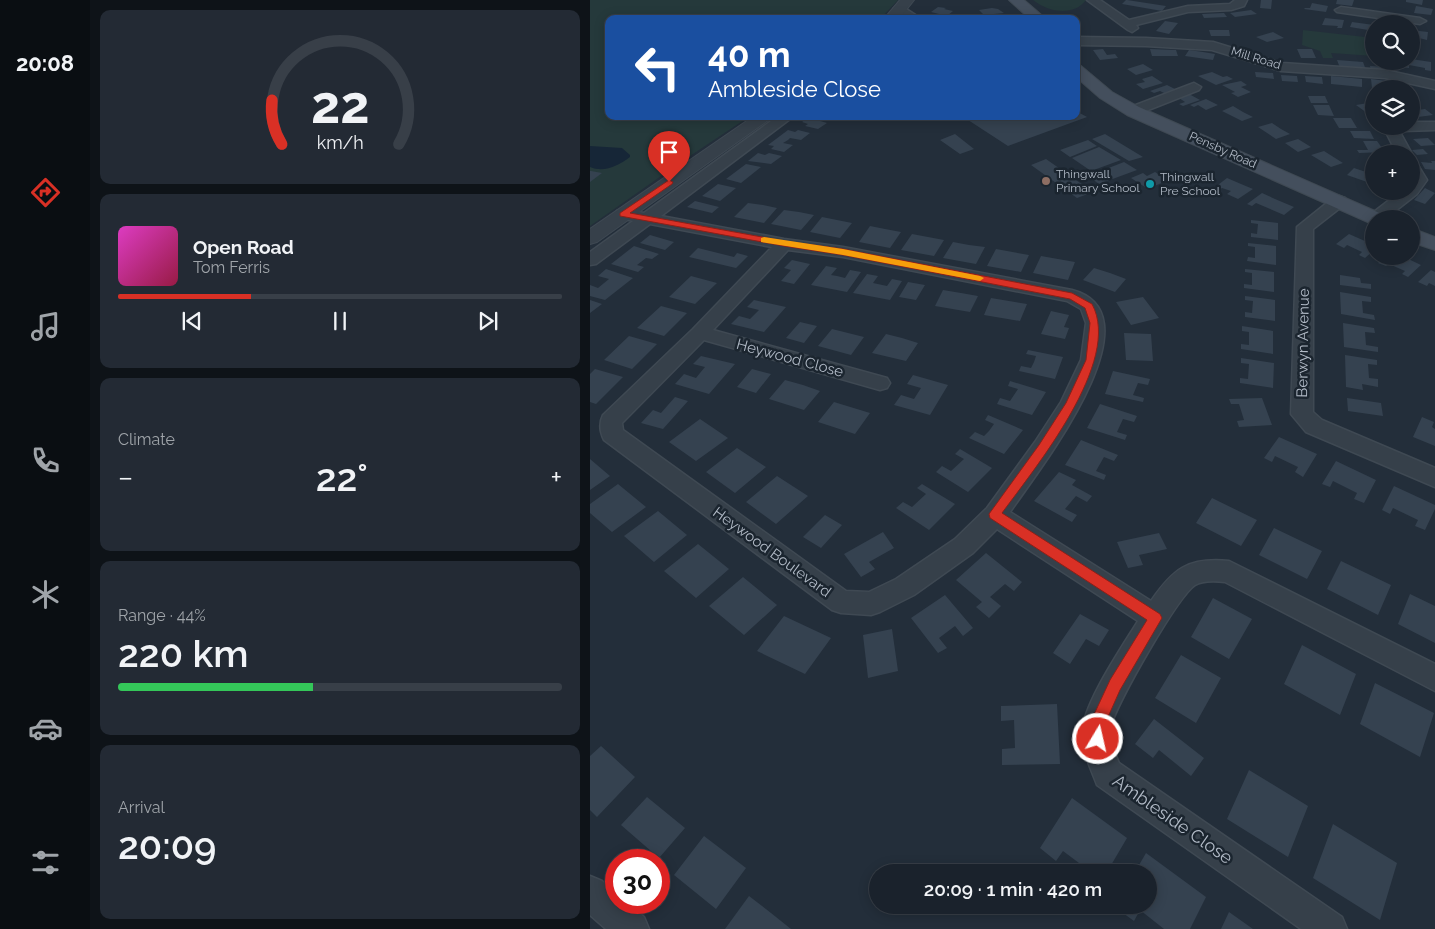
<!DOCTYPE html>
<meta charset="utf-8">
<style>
:root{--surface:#1a222c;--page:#232a34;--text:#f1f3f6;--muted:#9fa4a9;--line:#383f48;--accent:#d93025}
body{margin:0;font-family:Raleway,sans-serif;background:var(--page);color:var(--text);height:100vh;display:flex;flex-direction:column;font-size:19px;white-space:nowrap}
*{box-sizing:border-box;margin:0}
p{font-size:16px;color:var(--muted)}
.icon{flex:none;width:28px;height:28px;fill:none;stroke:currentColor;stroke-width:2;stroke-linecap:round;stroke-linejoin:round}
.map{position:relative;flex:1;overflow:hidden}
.sheet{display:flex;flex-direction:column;gap:10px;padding:10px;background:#0e1318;width:500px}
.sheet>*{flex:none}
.hud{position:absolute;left:15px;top:15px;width:475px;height:105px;border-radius:10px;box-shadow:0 2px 12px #0003,0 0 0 1px var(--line);background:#1a4fa0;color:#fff;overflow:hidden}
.fabs{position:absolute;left:775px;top:15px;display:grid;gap:10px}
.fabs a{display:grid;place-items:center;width:55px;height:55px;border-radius:50%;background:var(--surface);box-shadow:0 2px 12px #0003,0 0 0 1px var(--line);font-size:25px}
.speed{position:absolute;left:15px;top:849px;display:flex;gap:10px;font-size:25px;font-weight:700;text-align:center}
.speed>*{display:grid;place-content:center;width:65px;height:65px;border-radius:50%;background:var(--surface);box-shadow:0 2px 12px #0003,0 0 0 1px var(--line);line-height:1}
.speed .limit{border:8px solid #d22;background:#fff;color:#111}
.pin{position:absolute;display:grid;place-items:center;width:42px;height:42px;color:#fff;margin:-51px -21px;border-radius:50% 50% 50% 0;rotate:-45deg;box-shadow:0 0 5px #0007}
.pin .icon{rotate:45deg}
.me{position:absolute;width:55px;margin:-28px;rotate:9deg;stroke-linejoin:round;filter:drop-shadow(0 0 4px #0008)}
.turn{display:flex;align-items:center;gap:18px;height:105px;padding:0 20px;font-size:22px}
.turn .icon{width:65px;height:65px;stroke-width:2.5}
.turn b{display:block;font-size:35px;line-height:42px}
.big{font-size:38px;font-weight:600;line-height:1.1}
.sheet .tile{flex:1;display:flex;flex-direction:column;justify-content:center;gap:8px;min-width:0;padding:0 18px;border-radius:10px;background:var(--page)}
.sheet .dial{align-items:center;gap:0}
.dial svg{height:130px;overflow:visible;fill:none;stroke:var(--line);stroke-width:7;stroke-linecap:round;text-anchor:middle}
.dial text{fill:var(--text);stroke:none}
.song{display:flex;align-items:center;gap:15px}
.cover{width:60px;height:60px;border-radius:8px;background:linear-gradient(135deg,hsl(310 70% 55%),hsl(340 70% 35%))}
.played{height:5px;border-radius:2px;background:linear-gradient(90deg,var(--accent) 30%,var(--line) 30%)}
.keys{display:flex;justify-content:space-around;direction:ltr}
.heat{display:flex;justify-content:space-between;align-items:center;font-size:28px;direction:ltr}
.charge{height:8px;border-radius:4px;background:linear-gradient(90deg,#34c759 44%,var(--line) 0)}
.trip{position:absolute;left:279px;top:864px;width:288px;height:50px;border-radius:25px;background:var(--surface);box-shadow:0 2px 12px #0003,0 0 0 1px var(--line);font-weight:600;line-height:50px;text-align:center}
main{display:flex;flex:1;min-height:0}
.tabs{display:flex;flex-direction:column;width:90px;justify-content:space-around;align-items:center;background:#0a0e12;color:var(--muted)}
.tabs .icon{width:35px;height:35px}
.tabs .on{color:var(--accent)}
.tabs b{font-size:22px;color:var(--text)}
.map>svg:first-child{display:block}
.green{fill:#25393b}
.water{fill:#162637}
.building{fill:#354250}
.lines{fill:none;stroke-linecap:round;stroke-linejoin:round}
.minor-casing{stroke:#3f4953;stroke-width:3}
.tertiary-casing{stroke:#3f4953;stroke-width:2}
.secondary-casing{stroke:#3f4953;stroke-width:2}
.minor{fill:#36404a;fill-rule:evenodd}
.tertiary{fill:#36404a;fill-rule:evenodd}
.secondary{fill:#444f5d;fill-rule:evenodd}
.route{fill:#d93025;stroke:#8d1f18}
.slow{fill:#f59e0b}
.education-dot{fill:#8d6e63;stroke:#1b252f;stroke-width:2}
.culture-dot{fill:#0f9aa8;stroke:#1b252f;stroke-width:2}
.labels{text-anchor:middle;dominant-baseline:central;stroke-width:5;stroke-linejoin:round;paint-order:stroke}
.far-street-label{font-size:12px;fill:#b1bac6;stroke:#1b252f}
.far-poi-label{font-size:12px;fill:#b1bac6;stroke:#1b252f;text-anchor:start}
.street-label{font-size:15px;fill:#b1bac6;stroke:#1b252f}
.near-street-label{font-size:18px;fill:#b1bac6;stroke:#1b252f}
</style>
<main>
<nav class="tabs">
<b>20:08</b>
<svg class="icon on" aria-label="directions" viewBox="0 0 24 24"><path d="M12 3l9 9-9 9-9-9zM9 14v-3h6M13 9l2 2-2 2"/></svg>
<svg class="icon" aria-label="music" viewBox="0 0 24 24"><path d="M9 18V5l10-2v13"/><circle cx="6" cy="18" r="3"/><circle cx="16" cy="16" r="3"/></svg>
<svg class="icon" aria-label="phone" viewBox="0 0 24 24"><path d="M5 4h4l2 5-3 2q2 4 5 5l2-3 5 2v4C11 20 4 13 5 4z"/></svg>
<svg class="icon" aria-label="climate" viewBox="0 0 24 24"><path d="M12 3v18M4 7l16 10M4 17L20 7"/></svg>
<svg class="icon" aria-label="car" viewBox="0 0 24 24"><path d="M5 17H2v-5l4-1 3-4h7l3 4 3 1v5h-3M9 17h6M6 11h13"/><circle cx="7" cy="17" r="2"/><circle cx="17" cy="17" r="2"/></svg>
<svg class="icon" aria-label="filters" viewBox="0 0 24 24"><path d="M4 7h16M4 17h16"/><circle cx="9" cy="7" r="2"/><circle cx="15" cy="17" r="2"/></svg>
</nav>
<section class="sheet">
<div class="tile dial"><svg viewBox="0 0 100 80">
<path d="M14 69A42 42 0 1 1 86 69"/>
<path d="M14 69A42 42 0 0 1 8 42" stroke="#d93025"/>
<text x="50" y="56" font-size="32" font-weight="700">22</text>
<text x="50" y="72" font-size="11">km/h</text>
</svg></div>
<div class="tile">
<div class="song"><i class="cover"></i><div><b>Open Road</b><p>Tom Ferris</p></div></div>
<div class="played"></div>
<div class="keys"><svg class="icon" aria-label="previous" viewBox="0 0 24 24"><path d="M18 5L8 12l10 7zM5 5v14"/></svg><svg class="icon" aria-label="pause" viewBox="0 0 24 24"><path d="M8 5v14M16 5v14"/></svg><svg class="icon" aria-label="next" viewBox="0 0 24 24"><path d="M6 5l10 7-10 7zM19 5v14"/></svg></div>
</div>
<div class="tile"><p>Climate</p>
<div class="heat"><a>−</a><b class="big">22°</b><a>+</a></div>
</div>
<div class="tile"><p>Range · 44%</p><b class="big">220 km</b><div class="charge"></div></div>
<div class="tile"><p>Arrival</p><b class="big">20:09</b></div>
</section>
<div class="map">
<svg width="845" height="929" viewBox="0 0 845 929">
<rect width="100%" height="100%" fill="#232e3a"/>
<path class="green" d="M0 0H308L290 19H19V116H160L91 162 0 226Z
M443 0H496C483 17 458 12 443 0Z
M713 30 784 38V56L741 53 743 58H733L730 51 712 45Z"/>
<path class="water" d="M0 146 32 148 40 155V157C28 166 14 173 0 167Z"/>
<path class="building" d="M536 0H537L576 6 572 11 532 4Z
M671 0H682L681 9 670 8Z
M747 0H764L762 6 746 4Z
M816 0H833L832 5 816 2Z
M722 3 738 6 736 12 714 9 715 8H720Z
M826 6 843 9 841 15 824 13Z
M348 7 356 8 354 9 363 11 357 16 341 12Z
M402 8 408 9 414 13 394 15 389 10Z
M661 10 667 14 645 17 640 13Z
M634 13 637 17 614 18 612 14Z
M735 18 754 20 752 28H747L748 26 732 25Z
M575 21 588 23 579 34 566 31Z
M762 22 784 25V31L760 27Z
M619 30H639L640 36H621Z
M821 30 838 32 837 40 821 36Z
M683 32 694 38 677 42 666 37Z
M513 49 517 55 525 54 528 58 510 60 503 50Z
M560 49 586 50 588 56H562Z
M707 49H722L726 58H711Z
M599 50 613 52 625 54 623 60 595 56Z
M821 59 841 62V71L835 70V68L819 65V68L811 67 812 61H821Z
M747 60 773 62 776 70 750 68Z
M553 64 563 70 546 75 537 69Z
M780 66 799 67 800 72 781 70Z
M622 72 633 77 637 76 643 79 626 85 608 76Z
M665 72 683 73 684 79 666 77Z
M691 75 707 76 708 82 692 81Z
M562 76 573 83 553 89 546 84 555 82 552 79Z
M715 76 732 77 733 84 716 82Z
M741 76 772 79V87L741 84Z
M781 79 815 83 816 89 782 88Z
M651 81 657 85 651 87 661 92 648 97 641 93 645 92 632 85Z
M577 85 587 90 576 94 570 91 564 93 560 91Z
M599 94 610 100 593 106 589 104 595 102 589 98Z
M718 96H735L738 103H721Z
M616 99 628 105 616 110 608 105 604 107 600 105Z
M778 103 784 106V112L777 113 766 105Z
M723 105H739L744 116 728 115Z
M643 106 653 112 663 117 652 121 632 111Z
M835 109 843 115 828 117 821 111Z
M486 111 497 117 418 146 375 118 381 116H486Z
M220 116H232L227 120 237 123 228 129 215 126 218 124 212 122Z
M743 118H761L767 128H749Z
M682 123 691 129 700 134 686 139 668 127Z
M198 130 205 132 208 130 220 133 211 140 200 138 198 140 193 143 203 145 194 152 181 149 184 146 178 145Z
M760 131H780L784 139 764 138Z
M365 134 384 149 370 154 350 140Z
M515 134 553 157 539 161 502 139Z
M838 138 845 145 831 146 823 139Z
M708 139 721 147 708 152 695 143Z
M498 140 507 146 480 157 470 150Z
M773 141H787L795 152 769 153 767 150H778Z
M509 147 531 160 501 171 482 158Z
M833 149 838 154 827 155 822 150Z
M734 151 753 163 741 167 721 155Z
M168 153 175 155 179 153 192 156 181 164 158 161Z
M456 159 503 192 487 198 441 165Z
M841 161H845V170L835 169 831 162 842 163Z
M534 162 547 170 509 184 498 176Z
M156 164 171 167 151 183 136 179Z
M784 164V179L780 183 757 175 764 168 776 172Z
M0 171H1L12 173 0 182Z
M565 172 578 180 558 189 541 178 553 173 557 176Z
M637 178 651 184 663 189 648 199 637 194 641 191 632 188 629 190 624 188Z
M128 184 146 188 130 201 112 196Z
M835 188 845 193 835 204 824 200Z
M672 193 685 199 704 207 694 215 666 203 662 206 657 204Z
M105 201 129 207 122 213 97 207Z
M158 203 173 205 187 208 174 223 144 217Z
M194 210 209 212 224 215 211 230 181 224Z
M232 217 262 223 250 238 220 232Z
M661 220 688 223V240L661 237V233L667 234 668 224 661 223Z
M280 226 295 229 311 232 300 248 269 242Z
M322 234 354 240 344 256 311 250Z
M759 234 784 245V250L775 258 769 255 772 252 757 245 754 248 746 244Z
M60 235 84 242 75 250 50 243Z
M363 242 379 245 395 247 386 264 353 258Z
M658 243 686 246V265L657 261 658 257 665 258V247L658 246Z
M44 246 69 254 62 259 56 258 47 265 54 267 48 272 21 264Z
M108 248 144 257 147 253 158 256 146 268 99 257Z
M406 249 439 255 431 272 397 266Z
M451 256 485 262 478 280 443 273Z
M795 256H812L831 265 818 277 812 274 815 271 799 264 796 266 788 263Z
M202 260 220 264 204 284 191 281 201 270 194 268Z
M236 266 247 268 241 275 247 276 255 278 260 270 271 272 257 292 221 285Z
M504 268 520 273 536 279 525 292 493 280Z
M16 269 43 278 15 300 0 296V285L8 288 19 279 8 276Z
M655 269 684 272V292L654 288V284L662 285V273L655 272Z
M841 270 845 272V286L839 283 837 286 828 282Z
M277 274 288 276 283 283 297 286 302 279 312 281 300 300 263 293Z
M750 275 770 278 771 283 781 284V289L750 285Z
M101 276 127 283 105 304 79 297Z
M318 282 335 285 326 300 309 297Z
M353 290 371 293 388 296 380 312 345 306Z
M750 292 781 297V302L772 301 773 313 784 315 785 320 751 314Z
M655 296 685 300V321L655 317V312L662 313 663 301 655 300Z
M553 297 569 318 541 325 526 302Z
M401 298 437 304 430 321 394 315Z
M0 300 12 304 0 313Z
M164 300 196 307 174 332 141 324 149 316 160 319 169 310 157 307Z
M71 306 97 313 74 336 47 328Z
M461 311 479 315 474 327 479 328 475 339 451 334Z
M210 322 227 326 214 343 196 338Z
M753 323 784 328 785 333 775 332 776 345 788 347V352L754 347Z
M652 326 683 331V354L651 349V344L659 345V332L652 331Z
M242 329 274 337 261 355 228 346Z
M534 333 561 334 563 361 536 360Z
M296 334 312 338 328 343 316 361 282 353Z
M39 336 67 344 42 369 14 360Z
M438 350 473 357 465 379 429 371 431 366 441 368 444 362 446 356 436 354Z
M755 355 787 360V365L778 364 779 378 788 379V387L772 384 773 390 756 387Z
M111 356 145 364 119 394 85 384 94 374 106 378 110 373 115 367 103 364Z
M651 358 684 363 683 388 650 383V378L658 379 659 364 651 363Z
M5 369 33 377 6 404 0 402V374Z
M162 369 181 374 166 393 147 387Z
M523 371 560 379 558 385 548 383 543 395 554 398 553 402 515 394Z
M323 375 358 385 340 415 304 405 311 395 324 399 331 388 317 384Z
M195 380 213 385 230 391 214 410 179 399Z
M420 381 456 392 442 415 407 404 410 398 420 401 428 389 418 386Z
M85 397 98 401 73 429 51 423 63 410 71 413Z
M672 398 682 425 649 427 647 421 654 420 649 404H641L639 399Z
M757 398 791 403 793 416 758 411Z
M244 402 280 413 265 434 228 422Z
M510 404 547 416 544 422 533 419 527 432 537 435 535 440 497 428Z
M398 415 433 430 414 454 379 438 385 432 394 436 399 431 404 424 395 420Z
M832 417 844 422 842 427 845 429V446L823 437Z
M110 419 138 438 106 461 79 442Z
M689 437 727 454 713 477 705 472 708 467 685 456 682 462 674 458Z
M491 440 528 455 524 461 514 457 506 471 516 475 514 480 475 465Z
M147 448 176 467 145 493 116 472Z
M370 449 402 468 378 492 346 472 352 466 361 471 374 459 365 454Z
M0 459 20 476 0 490Z
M746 461 786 480 774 503 764 499 767 493 743 481 740 487 732 484Z
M469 472 486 480 482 485 502 496 497 502 486 496 475 509 487 515 482 522 444 501Z
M187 476 218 496 186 524 156 502Z
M28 484 56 507 22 532 0 513V504Z
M332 484 365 504 339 530 306 508 313 502 322 507 336 494 327 488Z
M804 486 845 505V509L835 530 825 526 828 520 803 508 800 514 792 510Z
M622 498 667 520 651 546 606 523Z
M68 511 97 535 64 562 34 536Z
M235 515 252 525 231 548 213 537Z
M684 528 732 551 717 579 669 555Z
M293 532 304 548 279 562 285 569 271 577 254 554Z
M569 533 577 549 549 555 553 565 538 568 527 542Z
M108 544 139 569 106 598 74 571Z
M396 553 432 582 424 591 415 584 400 597 411 606 399 618 386 607 392 602 366 580Z
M751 561 801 585 788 615 737 589Z
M153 577 187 605 154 635 119 606Z
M820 594 845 606V643L808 624Z
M355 595 383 628 373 636 365 626 349 638 357 648 348 653 321 618Z
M623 598 662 619 639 659 601 637Z
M490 614 519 630 509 646 496 639 480 664 463 653Z
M194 616 241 638 215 674 167 651Z
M302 629 308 671 278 678 273 635Z
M712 645 766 674 750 715 694 684Z
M591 655 631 678 606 723 565 698Z
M785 683 844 713 830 757 770 724Z
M467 704 470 764 412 765V749L425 748 424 720 411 721V706Z
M564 719 614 758 601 776 569 750 563 758 545 744Z
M11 746 45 777 7 817 0 810V756Z
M659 770 718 806 698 857 637 819Z
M57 797 95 828 69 858 31 825Z
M482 798 537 838 517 872H494L497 869 473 851 466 861 450 848Z
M743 824 807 863 790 920 723 878Z
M114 836 156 868 126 909 84 875Z
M556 853 616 897 600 929H574L550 910 544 921 526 908 527 905H558V872H545Z
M159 896 181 913 201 929H135Z
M639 912 663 929H631Z"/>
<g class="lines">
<g class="minor-casing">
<path id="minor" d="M497 0H510L539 20 598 6 640 4 645 0H657L654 6 641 10 598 12 546 25 548 28 542 32 538 30Z
M310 5 327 16 325 18 312 19 314 16 304 8Z
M751 7 830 18 836 21 830 24 747 12 745 10Z
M486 37 556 38 623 42 692 63 795 70 845 81V89L795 78 691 71 622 50 556 46 486 45Z
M604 83 611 87 609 90 548 114 543 115 536 111 538 108Z
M188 116H204L71 216 194 239 253 247 482 290C573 314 446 474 420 512L561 601C583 569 598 557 639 561L845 664V691L635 582C626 581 613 580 605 585 588 596 526 704 521 726 519 739 524 752 529 763L752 917 757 929H711L507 785C501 769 492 751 492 734 492 705 532 647 548 621L407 529 383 553 324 595 290 612 281 615 251 613 242 610 14 440C10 432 9 423 13 415L103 329 182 247 60 224 6 264 0 265V252L43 221 27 217 25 214 27 211 33 209 54 213ZM198 250 253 257 477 301 491 309 496 323 491 360 471 402 445 442 397 508 365 539 306 579 279 592 256 591 33 430 32 423 114 340 290 390 297 388 300 383 297 378 123 330Z
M821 122H845V130L813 131 811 134 822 154 821 156V154H807L797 134 801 126H821Z
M821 161 826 162 837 180 827 194 795 219H784V222L780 221 778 218 780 215 811 191H821Z
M749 196 755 198 757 201 755 204 723 229V412L732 420 845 468V487L716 432 701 414 707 227 743 198Z
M0 876 12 881 26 894V902H37L54 917 59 929H16L0 915Z"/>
</g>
<g class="tertiary-casing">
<path id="tertiary" d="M310 0H324L309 19H294Z
M164 116H184L7 242 0 244V229Z"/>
</g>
<g class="secondary-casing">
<path id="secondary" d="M419 0H434L456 19H440Z
M486 64 491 66 522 92 549 107 794 215 797 219H784V224L780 223 537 115 510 98 486 77Z
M821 228 845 237V250L821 242Z"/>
</g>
<use href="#minor" class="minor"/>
<use href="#tertiary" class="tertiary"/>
<use href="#secondary" class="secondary"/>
</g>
<path class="route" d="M79 180 83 182 82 184 40 213 194 241 253 249 482 293 502 304C533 361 445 468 412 513L570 614 572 618 530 690 514 726 515 739 513 744 508 746 502 744 499 726 501 721 520 680 557 620 400 518 399 514 449 445 476 403 496 360 500 323 495 308 480 299 253 255 194 246 30 216V213Z"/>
<path class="slow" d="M174 237 253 249 390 276 394 278 390 281 253 255 171 242V238Z"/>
<circle class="education-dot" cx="456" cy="181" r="5"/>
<circle class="culture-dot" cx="560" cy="184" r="5"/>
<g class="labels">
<g class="far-street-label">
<text transform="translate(666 58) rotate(17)">Mill Road</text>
<text transform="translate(633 150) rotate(24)">Pensby Road</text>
</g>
<g class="far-poi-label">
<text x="466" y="174">Thingwall<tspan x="466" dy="14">Primary School</tspan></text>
<text x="570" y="177">Thingwall<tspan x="570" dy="14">Pre School</tspan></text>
</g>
<g class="street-label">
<text transform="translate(713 343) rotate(-89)">Berwyn Avenue</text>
<text transform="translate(200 358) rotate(15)">Heywood Close</text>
<text transform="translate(182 552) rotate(36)">Heywood Boulevard</text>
</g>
<g class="near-street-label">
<text transform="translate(583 819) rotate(35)">Ambleside Close</text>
</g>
</g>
</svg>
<div class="fabs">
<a><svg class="icon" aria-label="search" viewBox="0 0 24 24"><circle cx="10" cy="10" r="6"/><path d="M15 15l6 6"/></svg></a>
<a><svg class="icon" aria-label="layers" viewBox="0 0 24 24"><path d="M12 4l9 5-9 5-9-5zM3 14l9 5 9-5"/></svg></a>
<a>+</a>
<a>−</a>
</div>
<div class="speed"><div class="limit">30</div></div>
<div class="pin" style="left:79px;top:182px;background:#d93025"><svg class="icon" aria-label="arrive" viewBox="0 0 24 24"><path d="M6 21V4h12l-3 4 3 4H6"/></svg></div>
<svg class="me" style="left:508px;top:739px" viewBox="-20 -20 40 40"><circle r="17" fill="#d93025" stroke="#fff" stroke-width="3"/><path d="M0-11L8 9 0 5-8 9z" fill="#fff"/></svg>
<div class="trip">20:09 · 1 min · 420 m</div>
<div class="hud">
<div class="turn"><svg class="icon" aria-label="left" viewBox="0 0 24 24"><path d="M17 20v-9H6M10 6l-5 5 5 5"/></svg><div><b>40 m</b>Ambleside Close</div></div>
</div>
</div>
</main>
